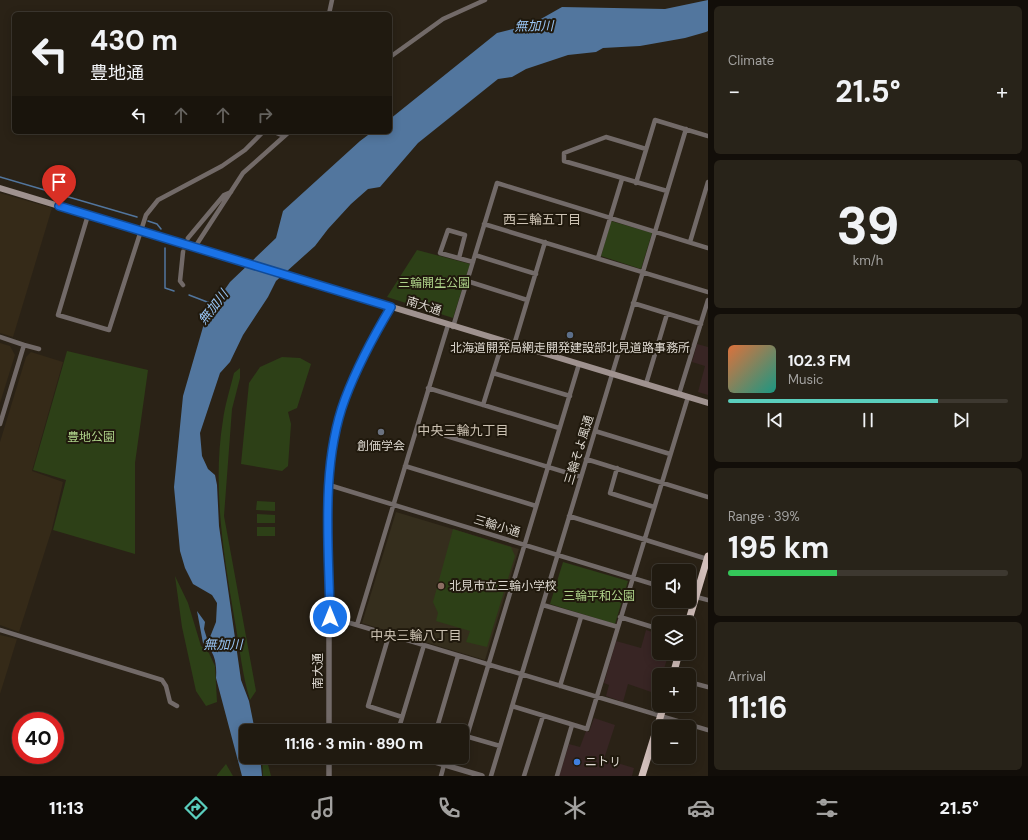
<!DOCTYPE html>
<meta charset="utf-8">
<style>
:root{--surface:#201a10;--page:#282319;--text:#f1f3f6;--muted:#a2a19f;--line:#3d3830;--accent:#5acebd}
body{margin:0;font-family:"DM Sans","Noto Sans JP",sans-serif;background:var(--page);color:var(--text);height:100vh;display:flex;flex-direction:column;font-size:15px;white-space:nowrap}
*{box-sizing:border-box;margin:0}
p{font-size:13px;color:var(--muted)}
.icon{flex:none;width:22px;height:22px;fill:none;stroke:currentColor;stroke-width:2;stroke-linecap:round;stroke-linejoin:round}
.map{position:relative;flex:1;overflow:hidden}
.drawer{display:flex;flex-direction:column;gap:6px;padding:6px;background:#120e09;width:320px}
.drawer>*{flex:none}
.banner{position:absolute;left:12px;top:12px;width:380px;height:122px;border-radius:6px;box-shadow:0 2px 10px #0003,0 0 0 1px var(--line);background:#201a10;color:var(--text);overflow:hidden}
.tools{position:absolute;left:652px;top:564px;display:grid;gap:8px}
.tools a{display:grid;place-items:center;width:44px;height:44px;border-radius:6px;background:var(--surface);box-shadow:0 2px 10px #0003,0 0 0 1px var(--line);font-size:20px}
.speed{position:absolute;left:12px;top:712px;display:flex;gap:8px;font-size:20px;font-weight:700;text-align:center}
.speed>*{display:grid;place-content:center;width:52px;height:52px;border-radius:50%;background:var(--surface);box-shadow:0 2px 10px #0003,0 0 0 1px var(--line);line-height:1}
.speed .limit{border:6px solid #d22;background:#fff;color:#111}
.pin{position:absolute;display:grid;place-items:center;width:34px;height:34px;color:#fff;margin:-41px -17px;border-radius:50% 50% 50% 0;rotate:-45deg;box-shadow:0 0 4px #0007}
.pin .icon{rotate:45deg}
.me{position:absolute;width:44px;margin:-22px;rotate:0deg;stroke-linejoin:round;filter:drop-shadow(0 0 3px #0008)}
.turn{display:flex;align-items:center;gap:14px;height:84px;padding:0 12px;font-size:18px}
.turn .icon{width:52px;height:52px;stroke-width:2.5}
.turn b{display:block;font-size:28px;line-height:34px}
.lanes{display:flex;align-items:center;height:38px;padding:0 12px;background:#0003;justify-content:center;gap:20px;direction:ltr}
.lanes .off{opacity:.35}
.big{font-size:30px;font-weight:700;line-height:1.1}
.drawer .tile{flex:1;display:flex;flex-direction:column;justify-content:center;gap:6px;min-width:0;padding:0 14px;border-radius:6px;background:var(--page)}
.drawer .dial{align-items:center;gap:0}
.dial b{font-size:52px;line-height:1}
.song{display:flex;align-items:center;gap:12px}
.cover{width:48px;height:48px;border-radius:6px;background:linear-gradient(135deg,hsl(20 70% 55%),hsl(170 70% 35%))}
.played{height:4px;border-radius:2px;background:linear-gradient(90deg,var(--accent) 75%,var(--line) 75%)}
.keys{display:flex;justify-content:space-around;direction:ltr}
.heat{display:flex;justify-content:space-between;align-items:center;font-size:22px;direction:ltr}
.charge{height:6px;border-radius:3px;background:linear-gradient(90deg,#34c759 39%,var(--line) 0)}
.trip{position:absolute;left:239px;top:724px;width:230px;height:40px;border-radius:6px;background:var(--surface);box-shadow:0 2px 10px #0003,0 0 0 1px var(--line);font-weight:700;line-height:40px;text-align:center}
.tabs{display:flex;height:64px;justify-content:space-around;align-items:center;background:#0d0a06;color:var(--muted)}
.tabs .icon{width:28px;height:28px}
.tabs .on{color:var(--accent)}
.tabs b{font-size:18px;color:var(--text)}
main{display:flex;flex:1;min-height:0}
.map>svg:first-child{display:block}
.commercial{fill:#382524}
.built{fill:#352a18}
.education{fill:#352e1d}
.green{fill:#2d4017}
.water{fill:#52769e}
.lines{fill:none;stroke-linecap:round;stroke-linejoin:round}
.stream{stroke:#52769e;stroke-width:1.5}
.minor-tunnel{stroke:#453d32;stroke-width:4.5;stroke-dasharray:4.5 2;stroke-linecap:butt}
.minor{stroke:#726a68;stroke-width:4.5}
.tertiary{stroke:#726a68;stroke-width:5.5}
.secondary{stroke:#9f928f;stroke-width:6}
.trunk{stroke:#d2bfba;stroke-width:7}
.route-casing{stroke:#114b97;stroke-width:10}
.route{stroke:#1a73e8;stroke-width:7}
.service-dot{fill:#5c6f8a;stroke:#20190d;stroke-width:1.5}
.worship-dot{fill:#6b7280;stroke:#20190d;stroke-width:1.5}
.education-dot{fill:#8d6e63;stroke:#20190d;stroke-width:1.5}
.shop-dot{fill:#3f7fe0;stroke:#20190d;stroke-width:1.5}
.labels{text-anchor:middle;dominant-baseline:central;stroke-width:4;stroke-linejoin:round;paint-order:stroke}
.park-label{font-size:12px;fill:#aed289;stroke:#20190d}
.street-label{font-size:12px;fill:#ded9d1;stroke:#20190d}
.poi-label{font-size:12px;fill:#ded9d1;stroke:#20190d}
.water-label{font-size:13px;font-style:italic;fill:#98c4f4;stroke:#20190d}
.neighbourhood-label{font-size:13px;fill:#cdc3b4;stroke:#20190d}
</style>
<main>
<div class="map">
<svg width="708" height="776" viewBox="0 0 708 776">
<rect width="100%" height="100%" fill="#2a2216"/>
<path class="commercial" d="M697 344 708 347V395L698 392 705 366 692 362Z
M646 630 659 634V653H669L662 675H659L657 694 628 684 623 702 606 696 609 685 604 683 616 641 641 648Z
M594 718 615 725 604 759 634 768 632 776H559L569 744 580 747 586 731 589 732Z"/>
<path class="built" d="M0 193 52 208 13 337 0 333Z
M0 343 10 346 15 355 0 403Z
M31 352 63 362 32 471 63 482 52 529 19 632 0 625V442L26 357Z
M0 635 17 639 0 694Z"/>
<path class="education" d="M396 512 519 549 485 660 362 623Z"/>
<path class="green" d="M611 221 652 233 641 269 601 256Z
M417 250 470 264 453 318 387 297Z
M67 351 148 370 135 463V554L53 530 66 480 33 470Z
M282 357 300 358 311 364 297 408 288 412 291 424 288 466 282 471 241 464 249 383 260 367Z
M240 368V378L232 409 224 516 256 691 250 700C242 674 240 649 235 622 224 557 212 487 223 420 225 405 230 389 234 373Z
M257 501 275 502V511L256 510Z
M257 514 275 515V523H257Z
M257 527H275V536H257Z
M453 529 511 547 515 556 487 647 466 642 470 631 436 621 438 613 433 602Z
M563 562 628 581 615 624 550 604Z
M175 576 188 603 201 646 209 653 215 666 217 702 206 706 196 691 182 627Z
M262 757H266L271 776H263Z
M226 764 233 776H217V775Z"/>
<path class="water" d="M708 0V31L706 32 685 38 640 46 603 48 596 52 568 55 526 69 512 77 498 79 418 143 380 187 368 189 351 204 328 229 315 246 276 281 268 297 243 335 230 362 220 373 200 433 202 456 208 469 215 475 217 485 219 526 241 680 249 701 255 731H246V757H260L262 776H242L216 678C217 665 215 650 203 643L197 611 205 622 204 629 208 642 216 622 217 603 212 595 193 584 185 568 180 551 174 487 183 396 203 327 214 305 230 282 276 238 283 211 360 141 372 132H390V119L497 33 532 24 562 7 665 9Z"/>
<g class="lines">
<path class="stream" d="M0 177 137 217
M148 221 157 224 161 229
M165 248V288L174 291
M189 295 215 305"/>
<path class="minor-tunnel" d="M183 252 188 238"/>
<path class="minor" d="M329 14 332 0
M390 57 443 19 485 0
M274 132 284 136
M646 149 606 137 564 153V161L667 191
M636 183 655 120 708 136
M88 215 58 315 109 330 146 215 158 200 222 166 245 150 263 132
M484 224 708 292
M188 238 224 195 231 192
M690 242 708 182
M195 247 243 173 289 132
M183 252 180 281 183 285
M475 255 536 274
M459 258 465 235 448 230 440 253 473 262
M598 258 622 179
M467 281 527 300
M633 303 701 324
M453 327 497 183 708 248
M0 337 24 345 0 424
M24 345 39 349
M514 345 545 242
M493 373 570 396
M646 384 667 314
M428 388 559 428
M679 394 708 300
M483 405 503 341
M417 427 581 477
M595 431 670 454
M586 459 708 497
M405 466 536 506
M617 468 610 493 654 507
M329 485 659 586
M569 516 707 559
M689 595 708 600
M543 605 618 627
M330 617 708 730
M620 617 659 629
M357 625 448 325
M0 630 162 680 166 686 170 702 177 706
M389 635 368 706 402 717
M689 682 708 687
M560 686 581 617
M512 706 587 729 688 397
M437 727 450 731
M398 731 424 645
M436 731 458 656
M462 735 500 746
M467 736 579 364
M441 776 444 765
M491 776 686 129
M524 776 543 716
M557 776 572 725"/>
<path class="tertiary" d="M329 731V499L332 451 344 401 359 363 391 307
M329 757V776
M418 757 482 776"/>
<path class="secondary" d="M0 188 708 403"/>
<path class="trunk" d="M688 623 708 556
M673 675 679 653
M642 776 664 705"/>
</g>
<g class="lines">
<g class="route-casing">
<path id="route" d="M59 206 391 307C373 337 357 367 345 399 320 466 329 547 330 617"/>
</g>
<use href="#route" class="route"/>
</g>
<circle class="service-dot" cx="570" cy="335" r="4"/>
<circle class="worship-dot" cx="381" cy="432" r="4"/>
<circle class="education-dot" cx="441" cy="586" r="4"/>
<circle class="shop-dot" cx="577" cy="762" r="4"/>
<g class="labels">
<g class="park-label">
<text x="434" y="283">三輪開生公園</text>
<text x="91" y="437">豊地公園</text>
<text x="599" y="596">三輪平和公園</text>
</g>
<g class="street-label">
<text transform="translate(424 306) rotate(17)">南大通</text>
<text transform="translate(579 450) rotate(-73)">三輪そよ風通</text>
<text transform="translate(497 526) rotate(17)">三輪小通</text>
<text transform="translate(318 671) rotate(-90)">南大通</text>
</g>
<g class="poi-label">
<text x="570" y="348">北海道開発局網走開発建設部北見道路事務所</text>
<text x="381" y="446">創価学会</text>
<text x="449" y="586" text-anchor="start">北見市立三輪小学校</text>
<text x="585" y="762" text-anchor="start">ニトリ</text>
</g>
<g class="water-label">
<text transform="translate(534 26) rotate(-1)">無加川</text>
<text transform="translate(213 307) rotate(-52)">無加川</text>
<text x="223" y="644">無加川</text>
</g>
<g class="neighbourhood-label">
<text x="542" y="219">西三輪五丁目</text>
<text x="463" y="430">中央三輪九丁目</text>
<text x="416" y="635">中央三輪八丁目</text>
</g>
</g>
</svg>
<div class="tools">
<a><svg class="icon" aria-label="sound" viewBox="0 0 24 24"><path d="M4 9h4l5-4v14l-5-4H4zM17 9q2 3 0 6"/></svg></a>
<a><svg class="icon" aria-label="layers" viewBox="0 0 24 24"><path d="M12 4l9 5-9 5-9-5zM3 14l9 5 9-5"/></svg></a>
<a>+</a>
<a>−</a>
</div>
<div class="speed"><div class="limit">40</div></div>
<div class="pin" style="left:59px;top:206px;background:#d93025"><svg class="icon" aria-label="arrive" viewBox="0 0 24 24"><path d="M6 21V4h12l-3 4 3 4H6"/></svg></div>
<svg class="me" style="left:330px;top:617px" viewBox="-20 -20 40 40"><circle r="17" fill="#1a73e8" stroke="#fff" stroke-width="3"/><path d="M0-11L8 9 0 5-8 9z" fill="#fff"/></svg>
<div class="trip">11:16 · 3 min · 890 m</div>
<div class="banner">
<div class="turn"><svg class="icon" aria-label="left" viewBox="0 0 24 24"><path d="M17 20v-9H6M10 6l-5 5 5 5"/></svg><div><b>430 m</b>豊地通</div></div>
<div class="lanes"><svg class="icon" aria-label="left" viewBox="0 0 24 24"><path d="M17 20v-9H6M10 6l-5 5 5 5"/></svg><svg class="icon off" aria-label="ahead" viewBox="0 0 24 24"><path d="M12 20V5M6 11l6-6 6 6"/></svg><svg class="icon off" aria-label="ahead" viewBox="0 0 24 24"><path d="M12 20V5M6 11l6-6 6 6"/></svg><svg class="icon off" aria-label="right" viewBox="0 0 24 24"><path d="M7 20v-9h11M14 6l5 5-5 5"/></svg></div>
</div>
</div>
<section class="drawer">
<div class="tile"><p>Climate</p>
<div class="heat"><a>−</a><b class="big">21.5°</b><a>+</a></div>
</div>
<div class="tile dial"><b>39</b><p>km/h</p></div>
<div class="tile">
<div class="song"><i class="cover"></i><div><b>102.3 FM</b><p>Music</p></div></div>
<div class="played"></div>
<div class="keys"><svg class="icon" aria-label="previous" viewBox="0 0 24 24"><path d="M18 5L8 12l10 7zM5 5v14"/></svg><svg class="icon" aria-label="pause" viewBox="0 0 24 24"><path d="M8 5v14M16 5v14"/></svg><svg class="icon" aria-label="next" viewBox="0 0 24 24"><path d="M6 5l10 7-10 7zM19 5v14"/></svg></div>
</div>
<div class="tile"><p>Range · 39%</p><b class="big">195 km</b><div class="charge"></div></div>
<div class="tile"><p>Arrival</p><b class="big">11:16</b></div>
</section>
</main>
<nav class="tabs">
<b>11:13</b>
<svg class="icon on" aria-label="directions" viewBox="0 0 24 24"><path d="M12 3l9 9-9 9-9-9zM9 14v-3h6M13 9l2 2-2 2"/></svg>
<svg class="icon" aria-label="music" viewBox="0 0 24 24"><path d="M9 18V5l10-2v13"/><circle cx="6" cy="18" r="3"/><circle cx="16" cy="16" r="3"/></svg>
<svg class="icon" aria-label="phone" viewBox="0 0 24 24"><path d="M5 4h4l2 5-3 2q2 4 5 5l2-3 5 2v4C11 20 4 13 5 4z"/></svg>
<svg class="icon" aria-label="climate" viewBox="0 0 24 24"><path d="M12 3v18M4 7l16 10M4 17L20 7"/></svg>
<svg class="icon" aria-label="car" viewBox="0 0 24 24"><path d="M5 17H2v-5l4-1 3-4h7l3 4 3 1v5h-3M9 17h6M6 11h13"/><circle cx="7" cy="17" r="2"/><circle cx="17" cy="17" r="2"/></svg>
<svg class="icon" aria-label="filters" viewBox="0 0 24 24"><path d="M4 7h16M4 17h16"/><circle cx="9" cy="7" r="2"/><circle cx="15" cy="17" r="2"/></svg>
<b>21.5°</b>
</nav>
